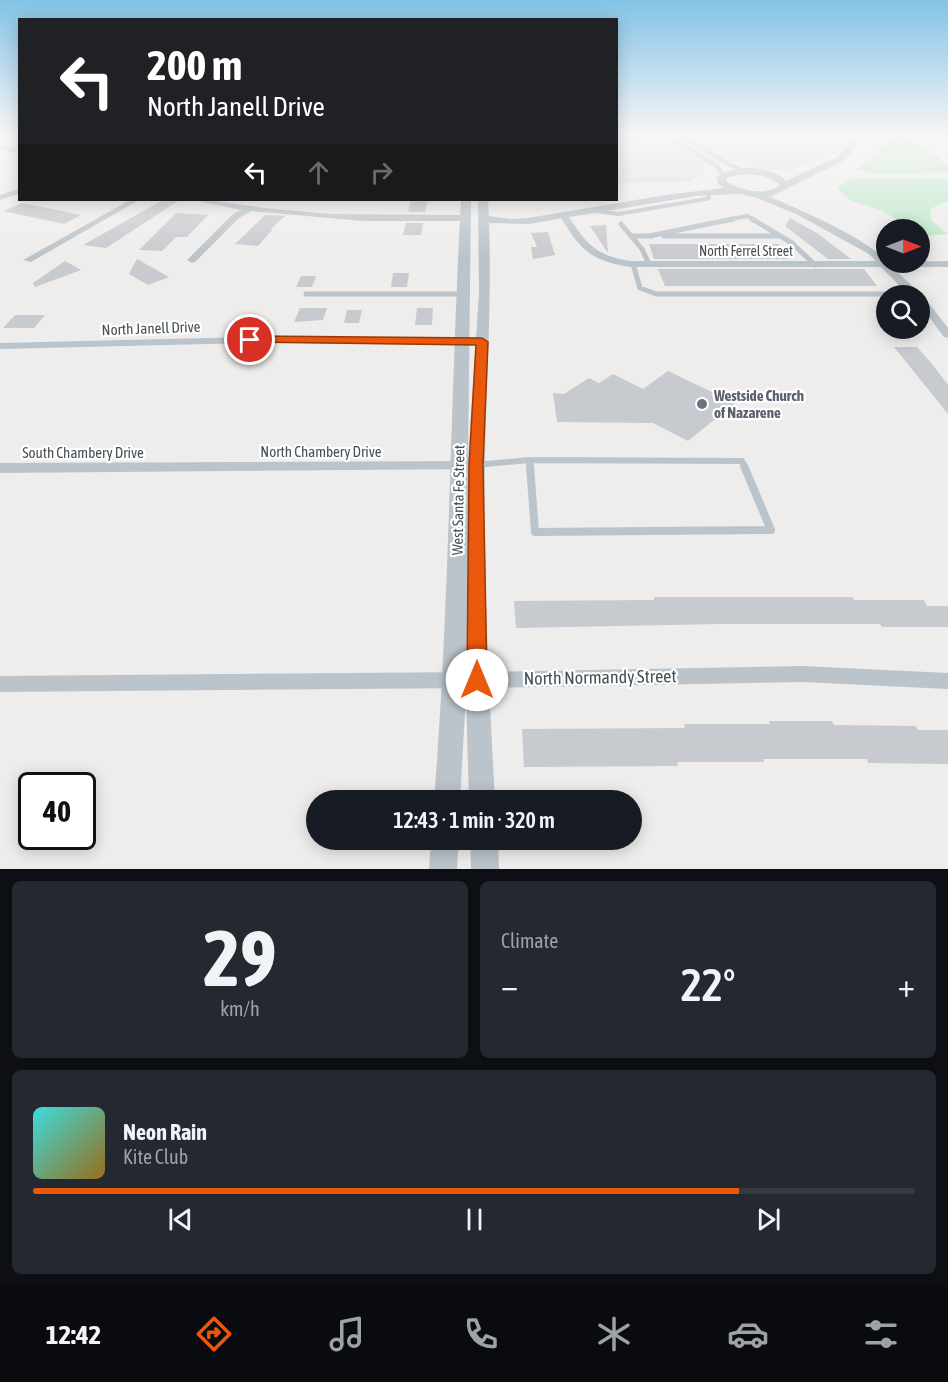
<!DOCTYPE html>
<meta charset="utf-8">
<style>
:root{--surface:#171b24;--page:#242831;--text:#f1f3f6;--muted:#9ea1a6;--line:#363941;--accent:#ea580c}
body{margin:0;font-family:"Asap Condensed",sans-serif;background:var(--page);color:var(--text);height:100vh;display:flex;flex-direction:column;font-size:22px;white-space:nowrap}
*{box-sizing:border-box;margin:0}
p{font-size:20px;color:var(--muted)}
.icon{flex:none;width:33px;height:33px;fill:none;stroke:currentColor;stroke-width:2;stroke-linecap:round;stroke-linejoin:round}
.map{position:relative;height:869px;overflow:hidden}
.details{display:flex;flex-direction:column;gap:12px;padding:12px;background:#0d0f14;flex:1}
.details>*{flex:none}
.hud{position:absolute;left:18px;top:18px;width:600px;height:183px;border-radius:0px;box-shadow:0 3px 15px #0003;background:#202124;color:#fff;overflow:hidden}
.needle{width:39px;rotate:90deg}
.tools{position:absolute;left:876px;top:219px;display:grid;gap:12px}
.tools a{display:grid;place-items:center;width:54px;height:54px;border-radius:50%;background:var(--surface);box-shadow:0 3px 15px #0003;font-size:30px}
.speed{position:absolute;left:18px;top:772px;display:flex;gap:12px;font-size:30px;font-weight:700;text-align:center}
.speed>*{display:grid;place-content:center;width:78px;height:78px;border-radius:50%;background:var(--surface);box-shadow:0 3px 15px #0003;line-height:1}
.speed .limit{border:3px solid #111;border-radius:9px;background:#fff;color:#111}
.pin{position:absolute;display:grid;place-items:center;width:51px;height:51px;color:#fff;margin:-26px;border:3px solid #fff;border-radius:50%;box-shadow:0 2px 6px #0007}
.me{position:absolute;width:66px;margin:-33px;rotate:0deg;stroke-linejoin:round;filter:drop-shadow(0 0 4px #0008)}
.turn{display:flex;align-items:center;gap:21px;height:126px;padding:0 30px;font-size:27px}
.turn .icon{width:78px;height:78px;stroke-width:2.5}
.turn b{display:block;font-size:42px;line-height:51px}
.lanes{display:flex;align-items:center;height:57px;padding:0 30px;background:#0003;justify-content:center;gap:30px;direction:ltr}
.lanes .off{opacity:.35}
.big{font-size:45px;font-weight:600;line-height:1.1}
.details .widget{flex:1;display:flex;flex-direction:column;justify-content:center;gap:9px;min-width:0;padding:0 21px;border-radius:9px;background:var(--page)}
.details .dial{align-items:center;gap:0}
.dial b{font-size:78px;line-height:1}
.song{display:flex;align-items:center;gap:18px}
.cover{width:72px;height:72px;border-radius:9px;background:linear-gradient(135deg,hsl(180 70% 55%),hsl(40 70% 35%))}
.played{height:6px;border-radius:3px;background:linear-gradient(90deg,var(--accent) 80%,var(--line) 80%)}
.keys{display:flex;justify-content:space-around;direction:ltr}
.heat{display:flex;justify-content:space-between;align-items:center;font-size:33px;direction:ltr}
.details .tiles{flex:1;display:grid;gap:12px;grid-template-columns:1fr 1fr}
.widget:last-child{grid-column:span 2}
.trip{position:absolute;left:306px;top:790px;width:336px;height:60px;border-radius:30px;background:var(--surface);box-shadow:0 3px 15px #0003;font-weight:600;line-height:60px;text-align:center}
.dock{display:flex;height:96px;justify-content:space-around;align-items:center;background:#090b0e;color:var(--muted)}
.dock .icon{width:42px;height:42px}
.dock .current{color:var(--accent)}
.dock b{font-size:27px;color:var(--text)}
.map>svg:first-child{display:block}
.education{fill:#dfdddd}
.green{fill:#bdeaca}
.building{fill:#c7cace}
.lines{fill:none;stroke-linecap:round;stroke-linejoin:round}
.service-far3{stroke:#bbc4ca;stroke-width:4}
.service-far2{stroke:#bbc4ca;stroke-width:5}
.service-far1{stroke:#bbc4ca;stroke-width:6}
.service{stroke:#bbc4ca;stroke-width:8}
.minor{fill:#bbc4ca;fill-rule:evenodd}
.tertiary{fill:#bbc4ca;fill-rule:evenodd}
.route{fill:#ea580c;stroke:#983908;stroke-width:1.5}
.worship-dot{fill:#6b7280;stroke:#fff;stroke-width:2}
.labels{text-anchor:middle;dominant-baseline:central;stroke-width:4.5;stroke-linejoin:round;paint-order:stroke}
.far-street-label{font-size:14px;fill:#465157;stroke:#fff}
.street-label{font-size:15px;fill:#465157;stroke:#fff}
.worship-label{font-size:15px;font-weight:bold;fill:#5b616d;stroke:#fff;text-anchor:start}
.near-street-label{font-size:18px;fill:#465157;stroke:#fff}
</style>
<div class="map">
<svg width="948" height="869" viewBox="0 0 948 869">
<rect width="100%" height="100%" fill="#efecec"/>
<path class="education" d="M616 135H846L845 145 839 153 789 170 748 168 739 162 703 166 705 172 690 182 617 183Z"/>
<path class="green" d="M896 136C917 139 934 151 948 167V172L879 174 856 169C873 162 882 139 896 136Z
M948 178V201L930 209 931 220 948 234 925 236 920 233V230L913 229 882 211 850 200 837 188 851 179Z"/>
<path class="building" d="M163 200 178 201 106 248 83 245Z
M411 200H428L425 212H408Z
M22 203 81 215 64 224 3 211Z
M176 213 208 215 187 237H176L162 251 139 250Z
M265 215 285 216 271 229H273L258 246 235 244Z
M790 218 817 233 851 259H828L785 226Z
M406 223H423L421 235H403Z
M606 225 608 253 590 226Z
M548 232 555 255 533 259 531 247H537L531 233Z
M649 244H778L789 259H654Z
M137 259 169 277 148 285 129 274Z
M65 261 81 270 35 287 33 283Z
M658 269H864L877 286H665Z
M393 273H409L407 287H391Z
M301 276H316L312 287H296Z
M300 308H327L323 320 294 322Z
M417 308H433L432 325H415Z
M347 310H362L359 323H344Z
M15 315H45L34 328H3Z
M894 347H917L932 364 948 385V414Z
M668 371 716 394 721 390 740 399 688 441 653 423 557 422 553 393 564 394 589 378 599 383 613 374 643 389Z
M654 597H853L854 600H924L927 606H948V627H882L880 624H720L516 628 514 601 654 600Z
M769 721H832L834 725 916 726 918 730H948V764L868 763 867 759H763L764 762H677L678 766 524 767 522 729 685 728 684 724H770Z"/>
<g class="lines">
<path class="service-far3" d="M667 135 718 167 723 176
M680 135 728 164 746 171
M597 211 618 214 706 199 709 198 706 192
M726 220 747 216 755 220"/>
<path class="service-far2" d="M752 219 792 243 815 265
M621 224 642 249 649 264
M631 236H653
M649 236 733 219
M664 236H781
M633 264 640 288 656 294H915
M306 294H462"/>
<path class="service-far1" d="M530 460 742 461 745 467
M530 460 531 467
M476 465 530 460"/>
<path class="service" d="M530 466 535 532 771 530 744 466"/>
<path class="minor" d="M0 135H7L0 139Z
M0 145 20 150V154L0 149Z
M20 188V193L0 200V195Z
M750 191H756C784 203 872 239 886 262L948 261V267H892L924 297 948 328V338L944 337 920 305V296H910L881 267H631C591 261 580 250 560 216L567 214C586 243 595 256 631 261H876L869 254 798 215 750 195Z
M130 200H139L31 262 23 260Z
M194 200H210L265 208 330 214 464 215 468 218 464 221H363L251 211 239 218 195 262 192 263 187 260 233 214 241 210Z
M250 337 482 339 488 342 482 345 250 343 0 349V343Z
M469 461 476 466 474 469 0 473V463Z
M802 666 948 673V689L802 682 477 688 0 692V676L477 672Z"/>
<path class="tertiary" d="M849 135H857C859 147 853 153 843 161L772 196 754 197 739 194 696 196 528 224 489 223C492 304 486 383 485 464 483 576 489 689 495 801H469L466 695 460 801H434C450 601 450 400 461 200H471L468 461 479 292 478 200H488L489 216 510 219 528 218 672 194 724 188 718 184 716 177C734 164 771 165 786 181L837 157 849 144ZM738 175C753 174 768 174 780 185 765 197 742 190 727 182L726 178Z
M431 840H459L457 869H429Z
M470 840H498L499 869H471Z"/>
</g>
<linearGradient id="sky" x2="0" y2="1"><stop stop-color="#83c2e6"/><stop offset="0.53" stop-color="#f8f6f6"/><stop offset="1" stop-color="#f8f6f6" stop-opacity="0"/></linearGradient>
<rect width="948" height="256" fill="url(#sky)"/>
<path class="route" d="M250 336 482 338 488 342 483 465 487 680 484 686 477 689 470 686 467 680 469 465 476 345 246 342V337Z"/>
<circle class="worship-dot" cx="702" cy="404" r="6"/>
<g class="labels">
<g class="far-street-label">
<text x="746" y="251">North Ferrel Street</text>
</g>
<g class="street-label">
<text transform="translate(151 328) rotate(-2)">North Janell Drive</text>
<text x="321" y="451">North Chambery Drive</text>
<text x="83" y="452">South Chambery Drive</text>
<text transform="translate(458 500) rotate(-89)">West Santa Fe Street</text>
</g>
<g class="worship-label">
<text x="714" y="395">Westside Church<tspan x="714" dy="17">of Nazarene</tspan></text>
</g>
<g class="near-street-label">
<text transform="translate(600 677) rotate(-1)">North Normandy Street</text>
</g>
</g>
</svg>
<div class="tools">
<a><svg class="needle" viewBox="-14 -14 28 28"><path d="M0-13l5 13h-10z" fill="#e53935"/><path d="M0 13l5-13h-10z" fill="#9ea1a6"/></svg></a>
<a><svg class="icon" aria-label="search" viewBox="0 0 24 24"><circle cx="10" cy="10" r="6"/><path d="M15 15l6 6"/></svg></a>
</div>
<div class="speed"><div class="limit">40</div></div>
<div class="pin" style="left:250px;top:340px;background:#d93025"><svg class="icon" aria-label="arrive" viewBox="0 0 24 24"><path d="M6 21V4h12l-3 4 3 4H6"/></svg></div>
<svg class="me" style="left:477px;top:680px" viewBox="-20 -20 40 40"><circle r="19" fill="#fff"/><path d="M0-13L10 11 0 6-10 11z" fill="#ea580c"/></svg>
<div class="trip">12:43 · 1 min · 320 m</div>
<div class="hud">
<div class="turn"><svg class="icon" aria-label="left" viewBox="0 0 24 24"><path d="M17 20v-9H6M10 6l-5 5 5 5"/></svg><div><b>200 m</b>North Janell Drive</div></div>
<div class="lanes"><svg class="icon" aria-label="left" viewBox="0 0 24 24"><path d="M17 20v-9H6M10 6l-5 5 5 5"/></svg><svg class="icon off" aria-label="ahead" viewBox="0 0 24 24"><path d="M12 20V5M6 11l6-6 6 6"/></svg><svg class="icon off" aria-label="right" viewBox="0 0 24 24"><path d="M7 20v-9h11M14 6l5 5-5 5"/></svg></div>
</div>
</div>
<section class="details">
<div class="tiles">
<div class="widget dial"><b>29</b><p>km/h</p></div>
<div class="widget"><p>Climate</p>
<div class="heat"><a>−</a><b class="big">22°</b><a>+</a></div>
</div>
<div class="widget">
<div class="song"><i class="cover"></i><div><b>Neon Rain</b><p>Kite Club</p></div></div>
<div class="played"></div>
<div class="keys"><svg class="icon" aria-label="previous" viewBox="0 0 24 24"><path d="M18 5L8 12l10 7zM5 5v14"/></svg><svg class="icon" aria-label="pause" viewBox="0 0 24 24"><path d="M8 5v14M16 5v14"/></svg><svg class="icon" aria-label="next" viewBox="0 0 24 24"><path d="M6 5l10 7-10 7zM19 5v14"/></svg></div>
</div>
</div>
</section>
<nav class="dock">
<b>12:42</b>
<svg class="icon current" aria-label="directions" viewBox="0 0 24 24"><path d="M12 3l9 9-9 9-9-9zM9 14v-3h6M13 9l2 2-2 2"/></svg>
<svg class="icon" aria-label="music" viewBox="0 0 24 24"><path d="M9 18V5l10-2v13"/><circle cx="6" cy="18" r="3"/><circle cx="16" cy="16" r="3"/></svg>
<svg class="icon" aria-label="phone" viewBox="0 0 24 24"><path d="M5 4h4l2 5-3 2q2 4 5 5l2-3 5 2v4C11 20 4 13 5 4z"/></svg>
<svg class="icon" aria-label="climate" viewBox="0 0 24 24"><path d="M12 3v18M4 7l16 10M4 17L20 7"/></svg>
<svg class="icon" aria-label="car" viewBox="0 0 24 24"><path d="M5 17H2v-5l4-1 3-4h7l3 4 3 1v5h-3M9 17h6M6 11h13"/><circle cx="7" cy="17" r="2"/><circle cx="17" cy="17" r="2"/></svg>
<svg class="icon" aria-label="filters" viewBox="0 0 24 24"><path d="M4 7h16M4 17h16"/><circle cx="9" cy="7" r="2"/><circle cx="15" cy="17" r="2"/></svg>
</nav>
